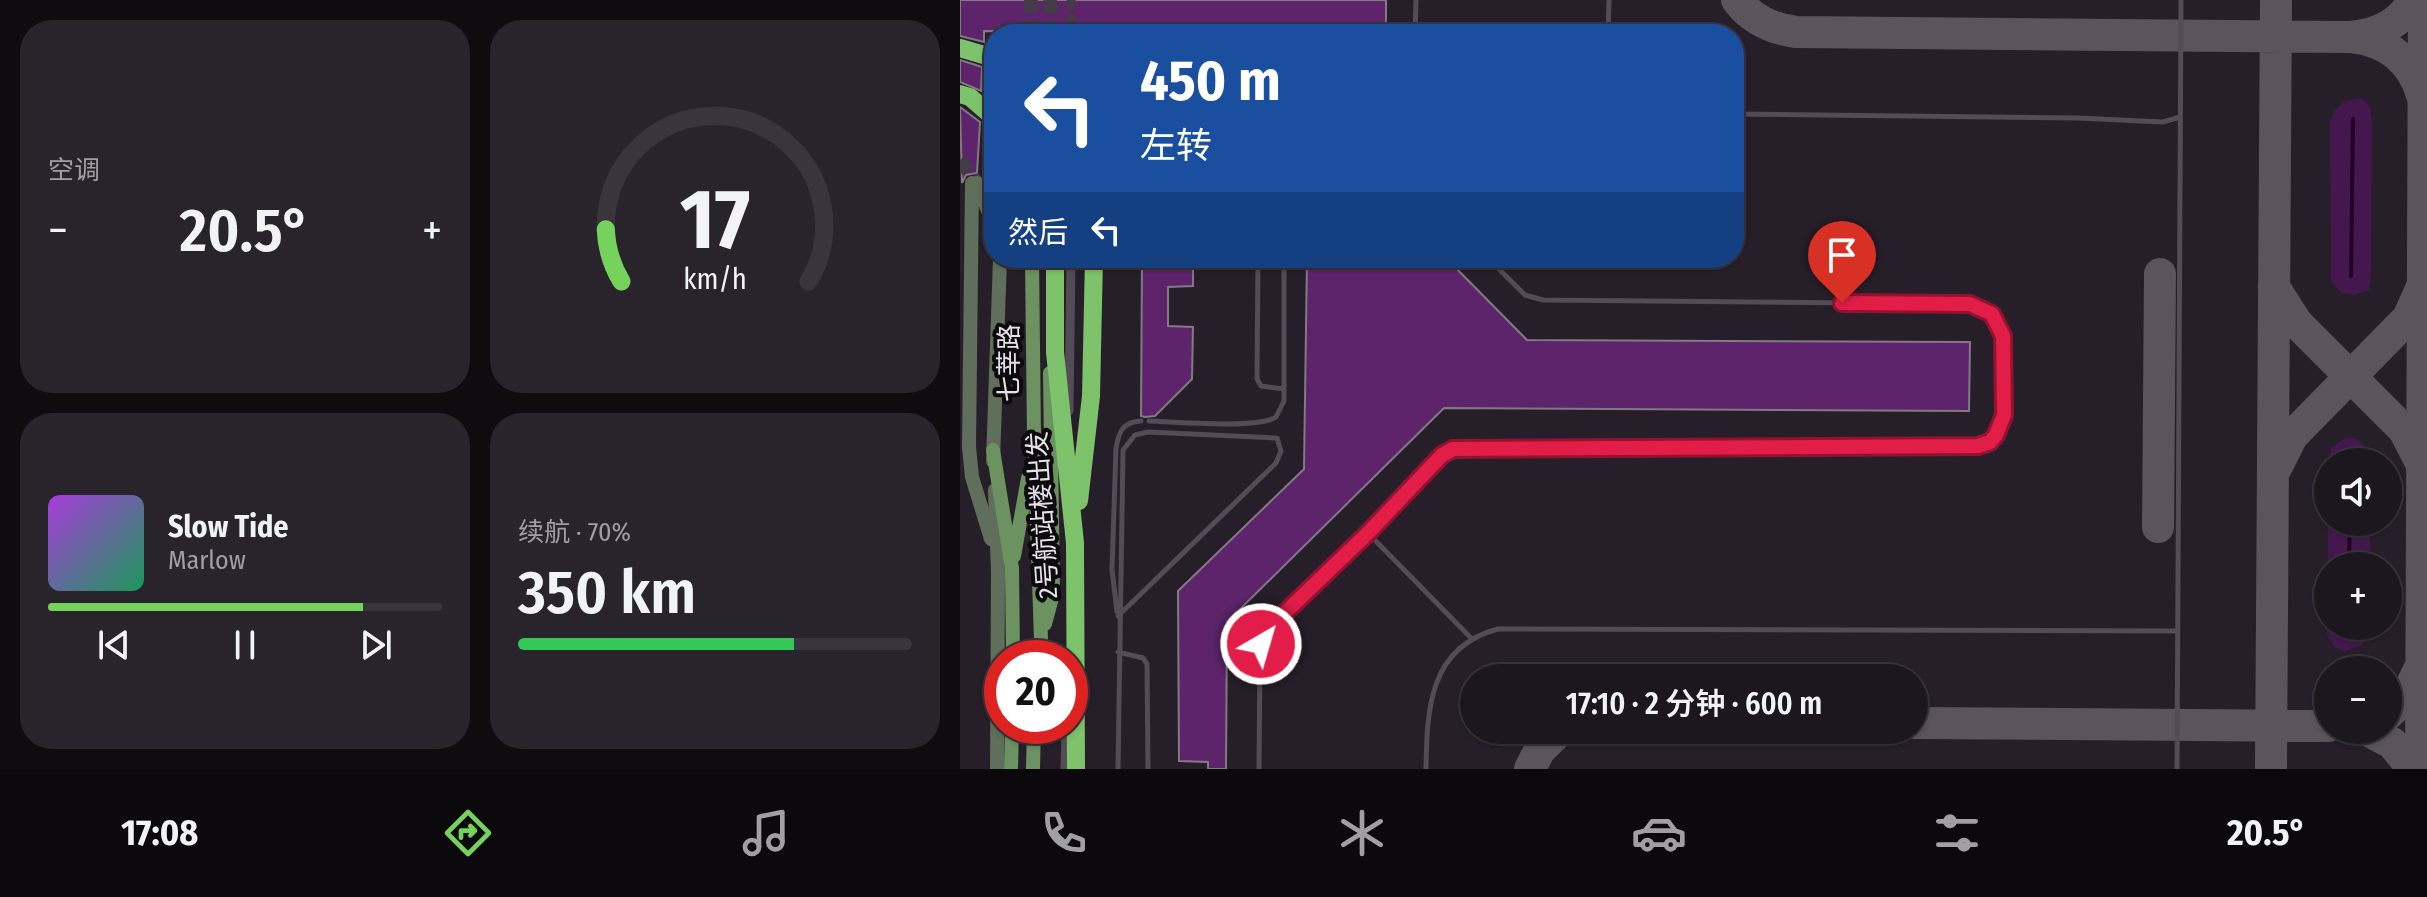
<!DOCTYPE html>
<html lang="zh">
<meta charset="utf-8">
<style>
:root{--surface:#1c161e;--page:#29232b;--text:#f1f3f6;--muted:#a09fa4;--line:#3a353c;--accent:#75d25b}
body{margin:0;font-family:"Fira Sans Condensed","Noto Sans SC",sans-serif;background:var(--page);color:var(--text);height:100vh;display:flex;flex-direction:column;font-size:30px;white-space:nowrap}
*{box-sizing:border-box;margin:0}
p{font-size:26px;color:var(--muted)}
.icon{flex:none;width:44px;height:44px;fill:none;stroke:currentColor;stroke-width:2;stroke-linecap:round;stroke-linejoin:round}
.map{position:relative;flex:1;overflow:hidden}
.details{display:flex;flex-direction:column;gap:20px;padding:20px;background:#0f0c10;width:960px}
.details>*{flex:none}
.top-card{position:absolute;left:24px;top:24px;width:760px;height:244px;border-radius:32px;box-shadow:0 2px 6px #0004,0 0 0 2px var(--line);background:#1a4fa0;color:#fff;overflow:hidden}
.tools{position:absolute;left:1354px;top:448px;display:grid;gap:16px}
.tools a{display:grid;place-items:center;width:88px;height:88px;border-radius:50%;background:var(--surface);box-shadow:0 2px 6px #0004,0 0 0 2px var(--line);font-size:40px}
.speed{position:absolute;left:24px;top:640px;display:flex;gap:16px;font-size:40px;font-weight:700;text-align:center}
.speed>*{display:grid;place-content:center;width:104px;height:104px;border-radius:50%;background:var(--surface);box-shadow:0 2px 6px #0004,0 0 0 2px var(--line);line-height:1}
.speed .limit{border:12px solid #d22;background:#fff;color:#111}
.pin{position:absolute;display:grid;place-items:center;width:68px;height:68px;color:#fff;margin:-82px -34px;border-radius:50% 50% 50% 0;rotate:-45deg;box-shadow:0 0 8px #0007}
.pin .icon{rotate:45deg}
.me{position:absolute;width:88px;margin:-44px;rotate:38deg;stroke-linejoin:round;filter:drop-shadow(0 0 6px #0008)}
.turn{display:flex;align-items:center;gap:28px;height:168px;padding:0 24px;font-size:36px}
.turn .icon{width:104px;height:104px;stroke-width:2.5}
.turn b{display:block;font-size:56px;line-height:68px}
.then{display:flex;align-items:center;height:76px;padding:0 24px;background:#0003;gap:16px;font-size:30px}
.big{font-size:60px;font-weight:600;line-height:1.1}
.details .card{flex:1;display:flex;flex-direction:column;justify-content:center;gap:12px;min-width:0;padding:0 28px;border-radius:32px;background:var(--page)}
.details .dial{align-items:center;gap:0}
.dial svg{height:208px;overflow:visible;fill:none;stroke:var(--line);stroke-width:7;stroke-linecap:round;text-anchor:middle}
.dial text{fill:var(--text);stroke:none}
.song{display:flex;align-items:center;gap:24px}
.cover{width:96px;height:96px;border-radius:12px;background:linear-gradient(135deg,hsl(280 70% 55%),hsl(150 70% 35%))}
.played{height:8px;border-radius:4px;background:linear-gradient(90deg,var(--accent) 80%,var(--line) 80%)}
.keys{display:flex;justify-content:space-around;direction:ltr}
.heat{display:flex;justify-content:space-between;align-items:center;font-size:44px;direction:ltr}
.charge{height:12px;border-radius:6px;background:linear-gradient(90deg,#34c759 70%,var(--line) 0)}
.details .tiles{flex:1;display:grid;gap:20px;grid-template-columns:repeat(2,1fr)}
.trip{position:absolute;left:500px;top:664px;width:468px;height:80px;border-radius:40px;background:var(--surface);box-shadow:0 2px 6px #0004,0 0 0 2px var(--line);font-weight:600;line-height:80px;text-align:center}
.dock{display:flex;height:128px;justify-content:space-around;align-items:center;background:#0b090c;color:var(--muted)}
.dock .icon{width:56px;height:56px}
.dock .current{color:var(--accent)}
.dock b{font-size:36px;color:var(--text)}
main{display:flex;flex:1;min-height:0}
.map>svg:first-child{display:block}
.green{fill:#44184e}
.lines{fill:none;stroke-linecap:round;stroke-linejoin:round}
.stream{stroke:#200327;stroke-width:4}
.taxiway{stroke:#5b545d;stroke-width:32}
.building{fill:#5d246c;stroke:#827985;stroke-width:2}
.street-tunnel{stroke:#433b45;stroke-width:9;stroke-dasharray:9 4.5;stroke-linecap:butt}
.secondary-tunnel{stroke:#433b45;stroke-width:14;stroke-dasharray:14 7;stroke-linecap:butt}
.primary-tunnel{stroke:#433b45;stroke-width:14;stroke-dasharray:14 7;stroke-linecap:butt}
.lane{stroke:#534b55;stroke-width:5}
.street{stroke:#534b55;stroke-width:9}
.secondary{stroke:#606f5c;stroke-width:14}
.primary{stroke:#6d9262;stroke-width:14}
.highway{stroke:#7ec26b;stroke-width:18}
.route-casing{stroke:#92132f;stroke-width:20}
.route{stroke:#e11d48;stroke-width:14}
.labels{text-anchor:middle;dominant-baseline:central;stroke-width:8;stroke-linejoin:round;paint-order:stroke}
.street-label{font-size:26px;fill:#e6e1e8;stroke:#0d0a0e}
</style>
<main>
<section class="details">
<div class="tiles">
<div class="card"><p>空调</p>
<div class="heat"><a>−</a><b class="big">20.5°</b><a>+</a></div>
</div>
<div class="card dial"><svg viewBox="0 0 100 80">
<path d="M14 69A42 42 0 1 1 86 69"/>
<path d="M14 69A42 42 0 0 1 8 49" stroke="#75d25b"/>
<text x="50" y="56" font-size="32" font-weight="700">17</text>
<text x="50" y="72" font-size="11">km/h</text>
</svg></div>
<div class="card">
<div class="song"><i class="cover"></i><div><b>Slow Tide</b><p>Marlow</p></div></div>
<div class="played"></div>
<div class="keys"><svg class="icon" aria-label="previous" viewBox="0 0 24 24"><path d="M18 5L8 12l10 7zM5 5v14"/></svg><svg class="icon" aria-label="pause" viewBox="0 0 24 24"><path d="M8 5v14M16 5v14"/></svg><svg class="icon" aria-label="next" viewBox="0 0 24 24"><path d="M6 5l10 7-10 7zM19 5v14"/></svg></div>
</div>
<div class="card"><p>续航 · 70%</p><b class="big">350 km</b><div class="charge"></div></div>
</div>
</section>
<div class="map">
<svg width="1467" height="769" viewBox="0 0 1467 769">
<rect width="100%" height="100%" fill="#261e28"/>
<path class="green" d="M1401 98 1409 105 1412 122 1411 276 1409 290 1395 295 1381 293 1371 281 1370 121C1377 104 1383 100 1401 98Z
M1385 438 1397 439 1406 447 1411 462H1369L1371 448Z
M1368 522H1410V566H1368V626H1409L1403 645 1384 651 1374 647 1367 634Z"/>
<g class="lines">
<path class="stream" d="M1391 276 1393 119
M1389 566 1390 522
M1389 627V626"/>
<path class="taxiway" d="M777 0C792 20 812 29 836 32L1389 37C1417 35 1439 25 1454 0
M1392 37C1427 41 1452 60 1462 95
M1314 287 1337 323 1444 430 1460 461
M1316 468 1332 436 1448 318 1461 289
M1198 527 1200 274
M1428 714 1445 698 1459 670
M954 723 1368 726
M1407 730 1432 743 1453 769
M570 769 579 751 600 730
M1311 769 1316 0
M1461 769 1464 0"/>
</g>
<path class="building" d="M0 0H426V34L24 31V42L0 36Z
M0 60 22 67 21 91 0 82Z
M0 107 20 122 17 173 6 175 2 183Z
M182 258H233V286L208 287V326L233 327 232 379 195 416 185 417 181 416Z
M347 258H486L567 340 1010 342 1009 411 484 408 267 622 266 769H248V762L219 761 218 591 344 469Z"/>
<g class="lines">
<path class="street-tunnel" d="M111 0V34"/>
<path class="secondary-tunnel" d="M0 160 17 183"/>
<path class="primary-tunnel" d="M90 0 91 34
M71 34V0"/>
<path class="lane" d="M455 34 456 0
M648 34 649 0
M774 114 1118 118 1203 122 1220 117
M298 258 297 379 301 386 324 389
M189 421C215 422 298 429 316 417L324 401V258
M408 533 511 638
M157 612 152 569 156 448C159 431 163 422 181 421
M158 652 183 658 187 664 188 769
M158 769 163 450 175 435 188 432 317 438 321 451 316 463 158 616
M299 769 300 655 304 635 487 451 501 447 1018 446C1035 441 1040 431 1044 415L1043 336C1037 317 1028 310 1010 304L583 300 565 295 528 258
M466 769C467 709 469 647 538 629L1217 631
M1217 769 1221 0"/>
<path class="street" d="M109 411 111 258
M105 769 106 726"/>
<path class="secondary" d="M12 183 9 447 12 477 31 539
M17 183 34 226
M33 461 40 258
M35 490 38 572 37 769"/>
<path class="primary" d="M72 258 74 437 81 639 75 658
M33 450 52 568 53 658
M54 556 68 478
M85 624 93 594 90 373
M51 769 52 726
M73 769 74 726"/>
<path class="highway" d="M0 48 34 58
M0 94 10 97 34 118
M95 258V352L115 543 116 769
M119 501 131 396 134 258"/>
</g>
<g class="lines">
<g class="route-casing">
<path id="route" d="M301 644 308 629 408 533 482 455 493 449 1018 446 1030 442 1036 435 1044 415 1043 336 1032 314 1010 304 882 303"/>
</g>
<use href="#route" class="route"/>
</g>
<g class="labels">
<g class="street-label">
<text transform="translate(49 363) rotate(-90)">七莘路</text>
<text transform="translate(83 515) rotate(-94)">2号航站楼出发</text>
</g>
</g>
</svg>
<div class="tools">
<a><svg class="icon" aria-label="sound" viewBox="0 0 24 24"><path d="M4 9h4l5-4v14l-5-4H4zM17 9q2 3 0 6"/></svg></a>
<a>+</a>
<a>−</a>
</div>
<div class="speed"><div class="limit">20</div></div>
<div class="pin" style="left:882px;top:303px;background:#d93025"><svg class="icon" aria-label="arrive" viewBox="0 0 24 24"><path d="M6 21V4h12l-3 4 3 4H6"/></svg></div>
<svg class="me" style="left:301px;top:644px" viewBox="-20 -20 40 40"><circle r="17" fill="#e11d48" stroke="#fff" stroke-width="3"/><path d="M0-11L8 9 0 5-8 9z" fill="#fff"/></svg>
<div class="trip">17:10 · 2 分钟 · 600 m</div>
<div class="top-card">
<div class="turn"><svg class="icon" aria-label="left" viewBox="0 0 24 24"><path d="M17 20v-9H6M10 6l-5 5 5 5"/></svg><div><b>450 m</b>左转</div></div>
<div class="then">然后<svg class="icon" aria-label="left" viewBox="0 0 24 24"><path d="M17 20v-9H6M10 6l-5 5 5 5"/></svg></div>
</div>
</div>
</main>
<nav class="dock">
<b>17:08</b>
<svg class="icon current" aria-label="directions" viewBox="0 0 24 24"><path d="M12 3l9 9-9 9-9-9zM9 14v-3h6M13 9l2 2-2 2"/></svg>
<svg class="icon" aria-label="music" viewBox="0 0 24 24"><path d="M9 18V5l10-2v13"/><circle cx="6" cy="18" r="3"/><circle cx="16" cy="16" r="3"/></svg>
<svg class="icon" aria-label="phone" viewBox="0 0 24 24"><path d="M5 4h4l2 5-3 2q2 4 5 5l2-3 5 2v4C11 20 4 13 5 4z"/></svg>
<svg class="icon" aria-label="climate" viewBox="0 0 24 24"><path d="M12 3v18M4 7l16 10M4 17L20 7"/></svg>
<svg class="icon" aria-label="car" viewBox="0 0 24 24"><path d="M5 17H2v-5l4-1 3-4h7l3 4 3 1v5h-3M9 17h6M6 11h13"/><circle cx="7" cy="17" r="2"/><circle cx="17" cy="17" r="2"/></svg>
<svg class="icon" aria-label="filters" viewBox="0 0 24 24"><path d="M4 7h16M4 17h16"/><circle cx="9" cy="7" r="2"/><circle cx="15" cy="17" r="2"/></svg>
<b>20.5°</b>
</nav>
